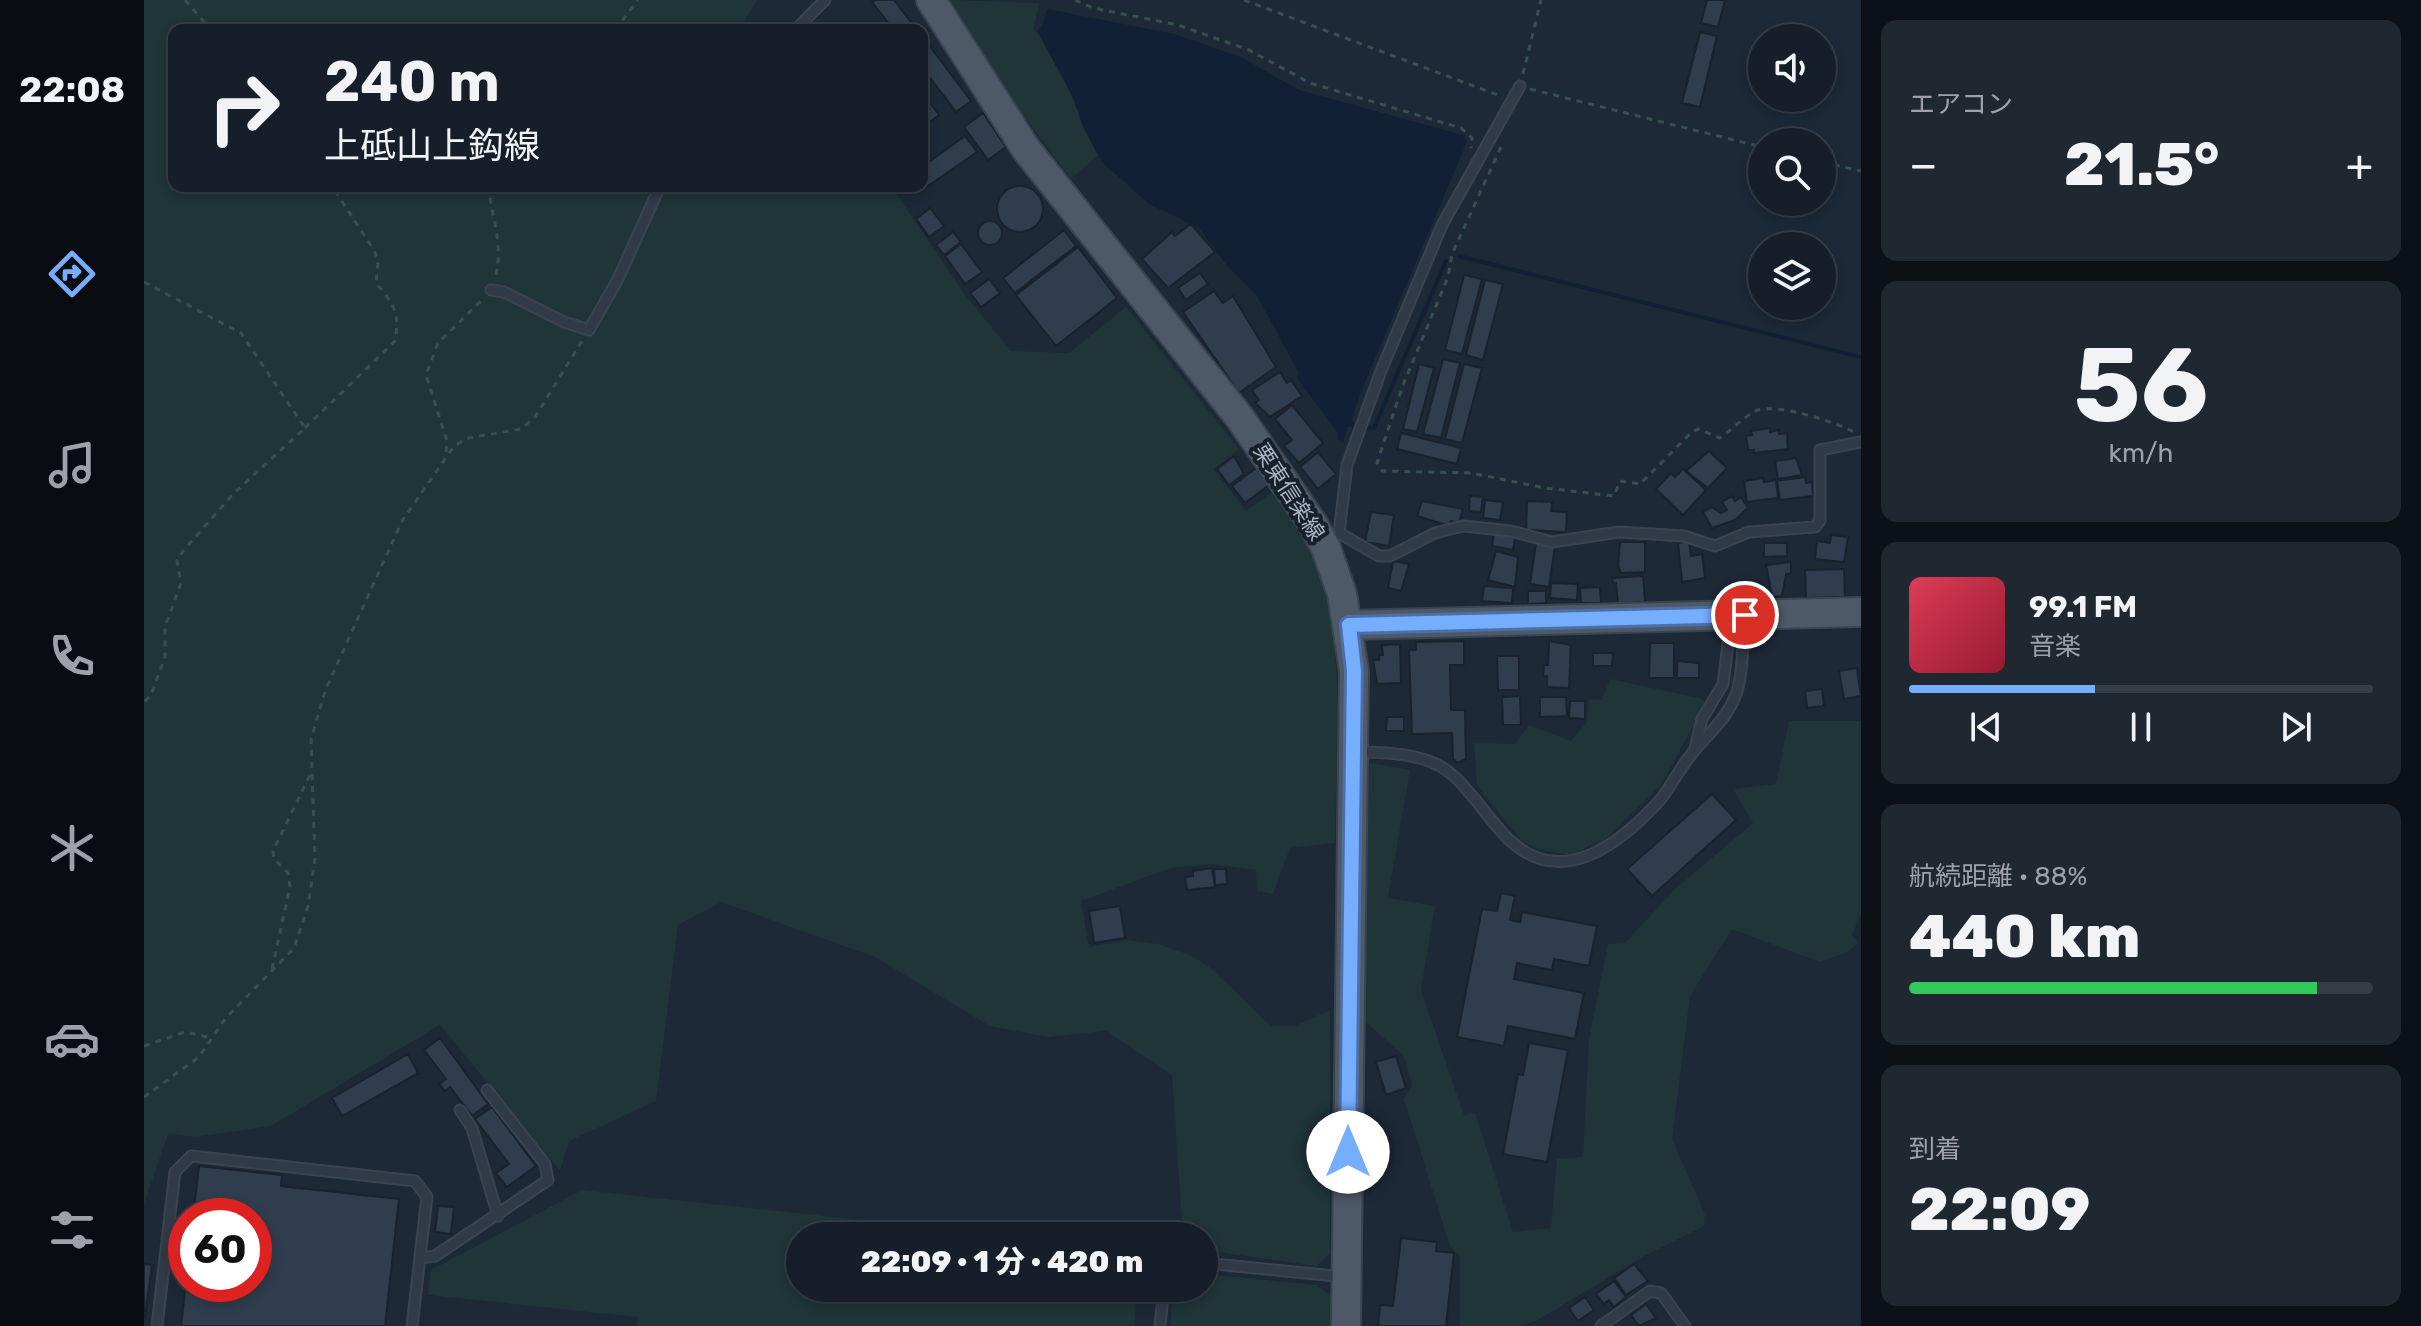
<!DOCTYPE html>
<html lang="ja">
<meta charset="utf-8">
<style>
:root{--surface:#161f29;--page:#1f2731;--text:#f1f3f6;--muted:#9ea2a8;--line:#353d46;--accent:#75adff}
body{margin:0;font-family:Rubik,"Noto Sans JP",sans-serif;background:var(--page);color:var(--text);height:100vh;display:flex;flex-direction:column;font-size:30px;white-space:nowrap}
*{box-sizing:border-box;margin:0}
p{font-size:26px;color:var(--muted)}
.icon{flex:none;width:44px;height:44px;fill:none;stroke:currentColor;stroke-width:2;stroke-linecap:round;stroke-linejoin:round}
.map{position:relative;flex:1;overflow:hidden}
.panel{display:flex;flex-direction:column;gap:20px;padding:20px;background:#0c1117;width:560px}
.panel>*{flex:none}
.hud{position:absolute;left:24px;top:24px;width:760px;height:168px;border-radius:16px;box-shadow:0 4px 12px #0003,0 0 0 2px var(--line);background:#161f29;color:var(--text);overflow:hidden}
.fabs{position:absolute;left:1604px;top:24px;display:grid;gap:16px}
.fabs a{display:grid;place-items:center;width:88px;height:88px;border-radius:50%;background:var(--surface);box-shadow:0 4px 12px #0003,0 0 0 2px var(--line);font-size:40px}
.speed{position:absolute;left:24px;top:1198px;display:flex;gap:16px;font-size:40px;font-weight:700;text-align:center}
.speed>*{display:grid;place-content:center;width:104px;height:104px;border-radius:50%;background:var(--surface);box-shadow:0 4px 12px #0003,0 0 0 2px var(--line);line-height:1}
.speed .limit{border:12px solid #d22;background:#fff;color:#111}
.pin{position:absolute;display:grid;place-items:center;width:68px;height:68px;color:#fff;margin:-34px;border:4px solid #fff;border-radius:50%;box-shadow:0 2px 8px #0007}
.me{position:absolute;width:88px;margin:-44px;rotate:0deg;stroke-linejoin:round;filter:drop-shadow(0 0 6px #0008)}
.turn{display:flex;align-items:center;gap:28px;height:168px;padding:0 24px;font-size:36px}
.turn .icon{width:104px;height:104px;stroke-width:2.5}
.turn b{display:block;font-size:56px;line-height:68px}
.big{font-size:60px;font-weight:800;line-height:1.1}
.panel .card{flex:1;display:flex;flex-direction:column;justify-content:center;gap:12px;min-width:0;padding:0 28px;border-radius:16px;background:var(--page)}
.panel .dial{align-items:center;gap:0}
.dial b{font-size:104px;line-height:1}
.song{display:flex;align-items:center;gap:24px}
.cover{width:96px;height:96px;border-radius:12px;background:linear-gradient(135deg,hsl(350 70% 55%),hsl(350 70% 35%))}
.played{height:8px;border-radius:4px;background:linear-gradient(90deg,var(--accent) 40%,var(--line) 40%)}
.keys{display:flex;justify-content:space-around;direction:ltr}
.heat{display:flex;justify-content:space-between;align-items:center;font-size:44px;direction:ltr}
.charge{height:12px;border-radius:6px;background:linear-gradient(90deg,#34c759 88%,var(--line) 0)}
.trip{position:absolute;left:642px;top:1222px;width:432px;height:80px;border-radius:40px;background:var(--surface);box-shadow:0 4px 12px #0003,0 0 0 2px var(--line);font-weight:800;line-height:80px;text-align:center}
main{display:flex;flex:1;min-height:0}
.dock{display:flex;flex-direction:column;width:144px;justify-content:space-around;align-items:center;background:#090c10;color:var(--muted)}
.dock .icon{width:56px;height:56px}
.dock .active{color:var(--accent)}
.dock b{font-size:36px;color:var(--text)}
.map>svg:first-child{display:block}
.green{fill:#1f3538}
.water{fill:#112034}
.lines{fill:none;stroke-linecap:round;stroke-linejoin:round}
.stream{stroke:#112034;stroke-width:4}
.building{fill:#2f3d4e;stroke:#19222d;stroke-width:2}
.lane-casing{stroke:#3a4450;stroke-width:13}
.primary-casing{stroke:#3a4450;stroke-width:32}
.path{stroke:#384f50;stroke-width:3;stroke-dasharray:6 6;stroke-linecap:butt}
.lane{stroke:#313a47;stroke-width:9}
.primary{stroke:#4e5968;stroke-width:28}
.route-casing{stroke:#4c70a6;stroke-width:20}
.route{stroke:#75adff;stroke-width:14}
.labels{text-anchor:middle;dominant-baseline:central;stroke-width:8;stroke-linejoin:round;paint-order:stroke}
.street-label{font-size:22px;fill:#aab5c5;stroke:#17202b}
</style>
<main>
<nav class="dock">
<b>22:08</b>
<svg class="icon active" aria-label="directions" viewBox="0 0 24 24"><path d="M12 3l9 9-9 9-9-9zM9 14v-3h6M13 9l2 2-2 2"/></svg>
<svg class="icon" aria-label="music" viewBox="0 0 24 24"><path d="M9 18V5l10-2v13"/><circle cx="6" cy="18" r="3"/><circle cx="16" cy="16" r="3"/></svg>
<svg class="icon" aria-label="phone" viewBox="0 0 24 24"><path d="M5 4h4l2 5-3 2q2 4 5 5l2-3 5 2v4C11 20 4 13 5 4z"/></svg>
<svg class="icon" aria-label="climate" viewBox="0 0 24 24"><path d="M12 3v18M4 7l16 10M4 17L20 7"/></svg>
<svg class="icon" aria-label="car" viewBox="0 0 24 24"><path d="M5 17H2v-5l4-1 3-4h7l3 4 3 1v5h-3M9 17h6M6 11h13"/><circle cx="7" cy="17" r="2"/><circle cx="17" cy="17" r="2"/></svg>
<svg class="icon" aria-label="filters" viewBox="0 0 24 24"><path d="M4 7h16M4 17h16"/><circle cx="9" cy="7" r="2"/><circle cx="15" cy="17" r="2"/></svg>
</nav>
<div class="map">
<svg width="1717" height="1326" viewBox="0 0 1717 1326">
<rect width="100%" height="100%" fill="#1d2937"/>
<path class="green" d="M0 0H613L595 30H30V186H747L822 296 867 351 925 353 982 307 1095 449 1070 469 1102 511 1132 489C1144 510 1159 531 1168 554 1205 642 1191 750 1191 843L1146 848 1129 894 1113 891 1112 870 1065 864 1027 868 937 901 945 947 982 940 1014 944 1046 955 1067 968 1127 1026H1151L1186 1010V1254L1172 1266 1060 1250V1236H1039L1028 1075 962 1031 904 1037 846 1026 731 957 577 902 534 925 512 1101 425 1141 416 1171 296 1025 127 1126 51 1137 24 1134 0 1204Z
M806 0 896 3 889 28C918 58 933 118 954 155L927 179 875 109Z
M1466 679 1559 699 1561 704 1517 785 1459 841 1425 855 1393 849 1377 840 1367 828 1333 785 1330 743 1371 744 1385 725 1427 741 1443 722 1445 699 1458 700Z
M1645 721H1717V915L1708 934 1714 942 1704 952 1676 962 1588 929 1546 996 1528 1139 1561 1214 1560 1226 1500 1256 1392 1321 1377 1326H1316V1257L1306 1246 1260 1099 1268 1086 1260 1056 1215 1016 1221 766 1227 763 1266 770 1244 898 1291 906 1277 990 1320 1115 1331 1113 1369 1232 1407 1228 1413 1159 1439 1157 1445 1039 1464 944 1481 943 1530 890 1609 823 1589 789 1632 784Z
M438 1190 866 1236H656V1288H993L990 1326H494V1317L284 1295 287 1270Z
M1060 1274 1173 1285 1188 1297 1187 1326H1026L1030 1288H1060Z"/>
<path class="water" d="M903 9 1030 34 1097 57 1155 90 1319 135 1323 142 1219 387 1207 420 1210 422 1209 427H1204L1199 441 1193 439 1194 433 1153 378 1155 373 1113 296 1085 268 1055 228 1005 204 958 162 939 127 930 99 893 31 898 26Z"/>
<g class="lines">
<path class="stream" d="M1315 256 1717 357
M1221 428H1230L1302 261"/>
</g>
<path class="building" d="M731 0H750L773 30H750L728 2Z
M1563 0H1581L1574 27 1557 23Z
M1556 32 1573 36 1556 107 1538 103Z
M778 36 827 101 812 112 778 67Z
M778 93 795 115 778 128Z
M839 113 862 147 844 160 820 127Z
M821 136 833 152 781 188 778 167Z
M853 209a23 23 0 1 1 46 0a23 23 0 1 1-46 0Z
M786 208 800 226 785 237 772 219Z
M834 233a12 12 0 1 1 24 0a12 12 0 1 1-24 0Z
M1047 224 1071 252 1024 288 998 259 1028 232 1031 236Z
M920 230 932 246 871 293 859 278Z
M809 232 817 242 800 255 792 245Z
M817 244 838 272 821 284 801 256Z
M934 247 973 298 912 346 872 295Z
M1056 273 1064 284 1042 300 1034 288Z
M1320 275 1338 279 1318 354 1301 350Z
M845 279 856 293 837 307 826 293Z
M1341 280 1359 284 1339 360 1322 355Z
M1070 291 1079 303 1089 296 1132 367 1095 393 1039 312Z
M1299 359 1316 363 1297 438 1279 434Z
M1275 364 1290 368 1273 432 1259 429Z
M1320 364 1338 368 1318 443 1301 439Z
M1136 372 1143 383 1147 380 1158 396 1126 417 1111 403 1115 400 1108 390Z
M1148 405 1179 443 1155 463 1140 446 1148 440 1131 419Z
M1626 428V432L1635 430V434L1643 433 1644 449 1610 453V450H1604L1602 436 1608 435 1607 431Z
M1257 433 1317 448 1313 464 1253 449Z
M1565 451 1583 468 1564 488 1542 471Z
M1174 452 1192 474 1174 489 1156 467Z
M1090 456 1100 474 1085 485 1073 469Z
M1652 458 1658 475 1634 479 1631 461Z
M1112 468 1125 485 1101 503 1088 486Z
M1539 469 1562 490 1539 515 1512 489 1527 473 1531 477Z
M1661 477 1662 483 1668 482 1669 496 1636 500 1633 481Z
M1619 478 1620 482 1632 480 1634 498 1603 502 1600 481Z
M1326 496 1339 497 1337 512 1325 511Z
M1588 496 1591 501 1597 497 1604 508 1591 520 1568 528 1559 512 1568 507 1577 513 1583 510 1578 502Z
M1341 500 1359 502 1356 520 1339 518Z
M1278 501 1319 509 1315 523 1307 521 1306 526 1273 516Z
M1383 501 1408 502 1407 511 1423 512 1422 532 1382 530Z
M1227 512 1250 515 1245 546 1221 542Z
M1350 533 1371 537 1369 550 1348 546Z
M1687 535 1704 537 1700 562 1671 559 1673 541 1686 543Z
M1545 541 1547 556 1558 554 1561 578 1538 582 1534 543Z
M1476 542H1501V572L1477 573 1474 566Z
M1392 543 1411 546 1405 587 1386 584Z
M1620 543H1643V556L1620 557Z
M1352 551 1374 557 1371 587 1344 580Z
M1249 561 1265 564 1257 591 1244 588Z
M1647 562V573L1642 574 1638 596 1628 597 1622 565Z
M1700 569 1701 597 1662 598 1661 570Z
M1499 576 1501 602 1474 604 1472 583H1469L1468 578Z
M1407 583 1434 584 1433 600 1406 598Z
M1340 586 1369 588 1368 603 1338 601Z
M1456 587 1457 603H1437L1436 588Z
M1384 591H1402V603L1384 604Z
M1320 641V665H1306L1307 710H1321L1322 759 1313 763 1309 759 1308 733 1268 734 1265 650H1272V642Z
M1405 641 1427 645 1425 688 1403 687V676H1399L1400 665H1404Z
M1506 643H1530V678H1505Z
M1256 644 1257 683 1233 684 1229 660H1235V655H1239L1238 645Z
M1449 653H1469L1468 666H1449Z
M1353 656H1375V690H1354Z
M1533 661 1555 663V678H1533Z
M1713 668 1717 696 1700 699 1695 671Z
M1678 689 1680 706 1663 708 1661 691Z
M1376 696 1377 725H1359L1358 697Z
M1396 697H1422L1423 716 1396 717Z
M1426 701H1441V719L1425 718Z
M1243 717H1260V731H1242Z
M1568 794 1592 820 1508 896 1483 869Z
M1068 868 1071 887 1043 890 1041 877 1049 876V871Z
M1070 869H1082L1083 884 1071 885Z
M1357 893 1371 896 1366 920 1376 922 1378 912 1453 926 1445 966 1410 959 1408 970 1373 963 1370 979 1440 993 1431 1039 1364 1026 1360 1046 1313 1037 1338 909 1353 911Z
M976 906 981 938 950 943 945 911Z
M296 1038 344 1104 328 1116 306 1087 301 1091 295 1084 302 1079 280 1050Z
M1385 1043 1424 1050 1403 1162 1359 1154 1374 1074 1379 1075Z
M264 1054 274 1073 198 1116 188 1098Z
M1252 1056 1262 1088 1242 1095 1232 1062Z
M348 1107 392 1166 363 1187 352 1173 365 1164 331 1119Z
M55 1166 138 1175 137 1186 255 1199 241 1326H37L42 1282 110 1284V1216H49Z
M294 1206 310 1207 307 1234 291 1232Z
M1257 1238 1293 1242 1292 1251 1310 1253 1302 1326H1234L1236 1305 1249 1306Z
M0 1264 8 1265 1 1317H0Z
M1490 1264 1504 1281 1482 1295 1470 1278Z
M1470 1281 1482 1297 1470 1307 1465 1300 1460 1304 1452 1294Z
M1441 1297 1450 1310 1434 1321 1425 1308Z
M1502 1304 1512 1318 1495 1326 1487 1315Z"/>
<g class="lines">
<g class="lane-casing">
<path id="lane" d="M651 30 681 0
M1376 86 1298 225 1237 371 1203 465 1195 533 1235 556H1246L1291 533 1319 526 1367 531 1408 542 1475 532 1540 536 1571 546 1605 532 1671 527 1676 521V450L1717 442
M347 290 360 292 420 322 445 330 474 279 516 186
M1551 748 1558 719 1579 684 1587 619
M1211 752C1240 752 1281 753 1305 772 1337 797 1356 847 1397 859 1442 872 1487 832 1516 800 1529 784 1537 765 1551 750 1566 732 1582 719 1591 697 1600 674 1598 643 1601 618
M316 1110 328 1128 354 1216
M276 1258 291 1256 404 1180 401 1164 343 1090
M1060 1263 1201 1277
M13 1326 31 1172 47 1156 271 1181 283 1197 268 1326
M1016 1326 1020 1288
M1457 1326 1506 1291 1517 1293 1541 1326"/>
</g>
<g class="primary-casing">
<path id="primary" d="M787 0 882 149 1096 418 1169 524 1182 548 1198 594 1210 671 1202 1326
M1205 625 1717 612"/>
</g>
<path class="path" d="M41 0 67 30
M931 0 949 8 1034 25 1105 50 1166 83 1317 128 1328 138 1327 148
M1100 0 1359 97
M471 30 494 0
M1379 74 1397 0
M1386 89 1618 147
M1357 147 1308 254 1304 277 1259 385 1233 463 1238 471 1327 473 1401 488 1470 496 1476 481 1496 484 1548 432 1554 429 1576 438C1587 430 1599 418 1611 411 1631 402 1691 422 1710 432
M1678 162 1717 171
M344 186C348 216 361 251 350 281
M0 282 97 333 161 428 90 493 39 551 33 561 37 583 21 627V657L7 695 0 702
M161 428 251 341C256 313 250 304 232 283L234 262 231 252 188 186
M302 452 303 441 282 375 294 343 341 297
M128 969 146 887 144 873 130 859 129 851 166 775
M0 1046 41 1032 68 1038
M0 1097 55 1057 81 1019 150 948 164 906 171 859 167 740 181 691 258 521 310 446 324 438 377 429 391 417 438 341"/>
<use href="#lane" class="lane"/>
<use href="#primary" class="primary"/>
</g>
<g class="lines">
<g class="route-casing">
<path id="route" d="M1204 1152 1210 671 1205 625 1601 615"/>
</g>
<use href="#route" class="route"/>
</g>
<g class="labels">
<g class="street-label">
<text transform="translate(1145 492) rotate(57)">栗東信楽線</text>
</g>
</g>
</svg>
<div class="fabs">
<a><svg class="icon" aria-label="sound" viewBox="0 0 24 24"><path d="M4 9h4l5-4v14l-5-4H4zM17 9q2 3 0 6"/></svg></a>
<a><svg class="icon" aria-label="search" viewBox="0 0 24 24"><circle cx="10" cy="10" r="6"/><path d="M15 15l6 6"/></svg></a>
<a><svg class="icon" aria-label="layers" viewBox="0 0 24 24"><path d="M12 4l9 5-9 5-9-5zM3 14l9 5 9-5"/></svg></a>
</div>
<div class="speed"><div class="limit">60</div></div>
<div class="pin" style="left:1601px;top:615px;background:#d93025"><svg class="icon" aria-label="arrive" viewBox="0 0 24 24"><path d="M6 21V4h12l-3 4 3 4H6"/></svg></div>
<svg class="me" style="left:1204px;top:1152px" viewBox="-20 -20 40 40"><circle r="19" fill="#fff"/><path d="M0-13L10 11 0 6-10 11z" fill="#75adff"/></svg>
<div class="trip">22:09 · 1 分 · 420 m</div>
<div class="hud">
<div class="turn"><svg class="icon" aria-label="right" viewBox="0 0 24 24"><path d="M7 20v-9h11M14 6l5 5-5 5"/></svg><div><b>240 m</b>上砥山上鈎線</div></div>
</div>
</div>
<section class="panel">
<div class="card"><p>エアコン</p>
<div class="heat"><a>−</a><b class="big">21.5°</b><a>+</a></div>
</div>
<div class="card dial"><b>56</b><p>km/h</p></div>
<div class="card">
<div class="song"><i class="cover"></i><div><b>99.1 FM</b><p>音楽</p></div></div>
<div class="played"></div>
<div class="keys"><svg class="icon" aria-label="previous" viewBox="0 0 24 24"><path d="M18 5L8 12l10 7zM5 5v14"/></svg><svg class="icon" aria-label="pause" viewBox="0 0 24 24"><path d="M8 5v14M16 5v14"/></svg><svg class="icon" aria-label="next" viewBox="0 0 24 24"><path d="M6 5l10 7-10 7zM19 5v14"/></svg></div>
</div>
<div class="card"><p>航続距離 · 88%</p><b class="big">440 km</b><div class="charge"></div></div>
<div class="card"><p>到着</p><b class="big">22:09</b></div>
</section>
</main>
